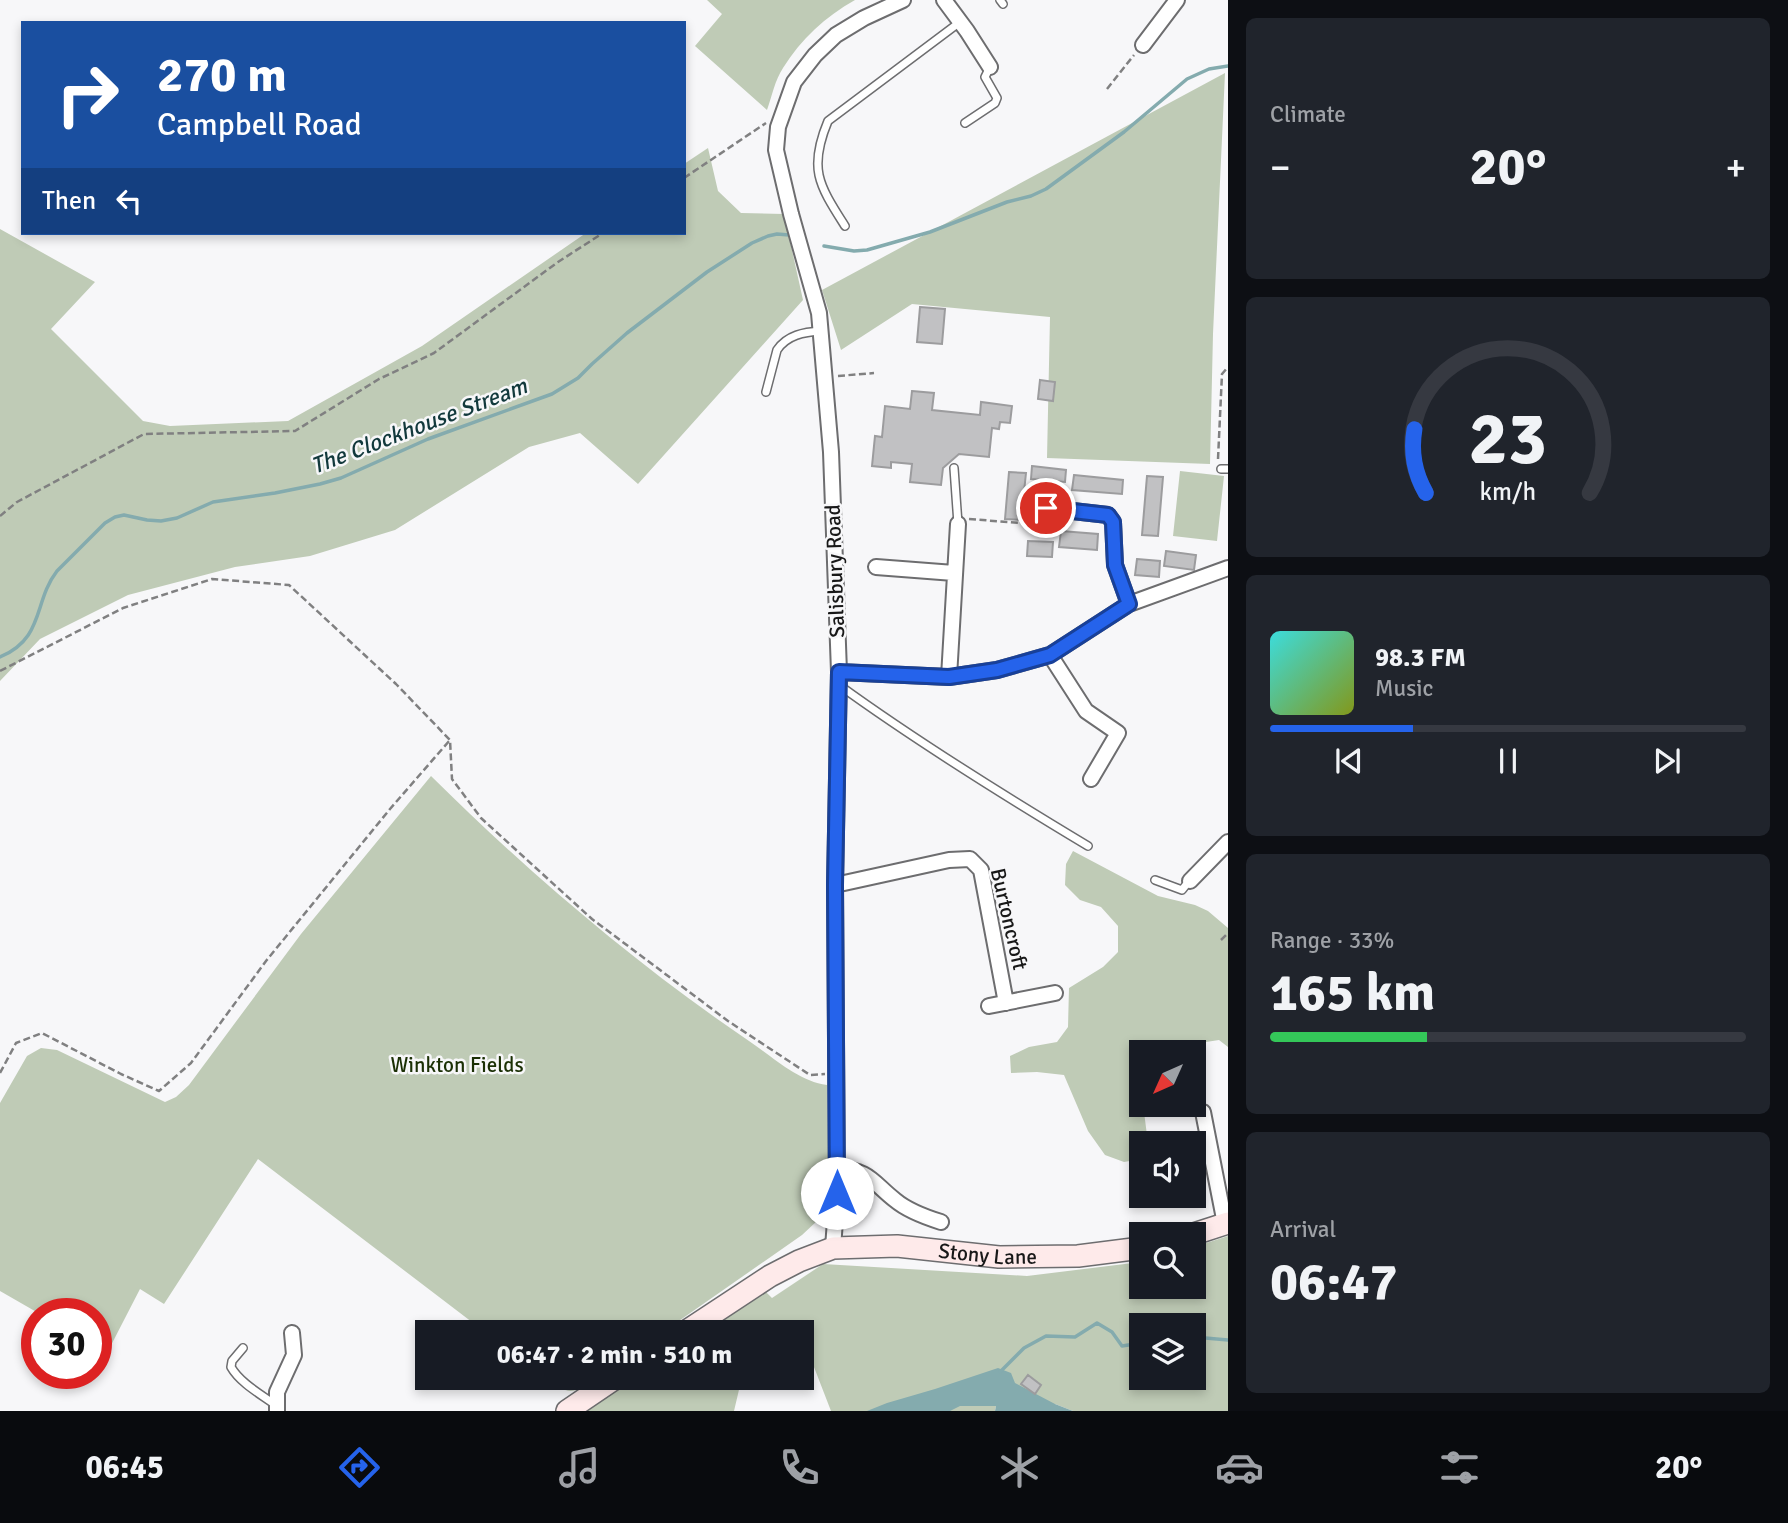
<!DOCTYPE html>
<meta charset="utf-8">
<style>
:root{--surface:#171b24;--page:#20242c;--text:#f1f3f6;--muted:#9ea1a6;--line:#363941;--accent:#2563eb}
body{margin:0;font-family:Signika,sans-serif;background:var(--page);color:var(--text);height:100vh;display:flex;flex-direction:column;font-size:26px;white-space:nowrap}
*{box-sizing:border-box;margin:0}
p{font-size:23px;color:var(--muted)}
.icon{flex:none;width:38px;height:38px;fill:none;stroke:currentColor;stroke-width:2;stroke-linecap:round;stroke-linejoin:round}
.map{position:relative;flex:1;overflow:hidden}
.panel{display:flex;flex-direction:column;gap:18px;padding:18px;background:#0d0f14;width:560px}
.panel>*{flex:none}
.hud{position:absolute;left:21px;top:21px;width:665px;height:214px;border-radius:0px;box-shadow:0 4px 10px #0003;background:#1a4fa0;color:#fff;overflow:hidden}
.needle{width:46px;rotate:225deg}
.fabs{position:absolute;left:1129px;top:1040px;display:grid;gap:14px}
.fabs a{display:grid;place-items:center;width:77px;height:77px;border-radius:0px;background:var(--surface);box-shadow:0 4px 10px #0003;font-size:35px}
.speed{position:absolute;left:21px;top:1298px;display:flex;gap:14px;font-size:35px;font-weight:700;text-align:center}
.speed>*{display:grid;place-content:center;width:91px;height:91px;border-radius:50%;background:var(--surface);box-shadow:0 4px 10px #0003;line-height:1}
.speed .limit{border:10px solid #d22;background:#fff;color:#111}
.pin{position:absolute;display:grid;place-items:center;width:60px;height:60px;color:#fff;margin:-30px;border:4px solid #fff;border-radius:50%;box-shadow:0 2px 7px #0007}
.me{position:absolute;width:77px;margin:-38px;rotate:0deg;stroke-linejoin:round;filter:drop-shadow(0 0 5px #0008)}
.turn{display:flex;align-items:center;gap:24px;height:147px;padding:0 21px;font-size:32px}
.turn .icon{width:91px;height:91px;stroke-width:2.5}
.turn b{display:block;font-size:49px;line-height:60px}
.then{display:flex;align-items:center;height:66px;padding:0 21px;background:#0003;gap:14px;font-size:26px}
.big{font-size:52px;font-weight:700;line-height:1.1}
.panel .card{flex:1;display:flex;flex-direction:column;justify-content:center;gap:10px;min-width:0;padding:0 24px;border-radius:10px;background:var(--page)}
.panel .dial{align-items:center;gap:0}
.dial svg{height:182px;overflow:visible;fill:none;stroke:var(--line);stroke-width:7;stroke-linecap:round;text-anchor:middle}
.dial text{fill:var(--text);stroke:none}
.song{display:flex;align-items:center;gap:21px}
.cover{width:84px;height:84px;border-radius:10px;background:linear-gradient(135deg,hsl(180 70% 55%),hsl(70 70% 35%))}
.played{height:7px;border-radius:4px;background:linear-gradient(90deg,var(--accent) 30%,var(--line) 30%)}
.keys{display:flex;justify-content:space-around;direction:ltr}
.heat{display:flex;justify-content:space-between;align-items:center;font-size:38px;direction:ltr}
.charge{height:10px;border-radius:5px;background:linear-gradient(90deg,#34c759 33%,var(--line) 0)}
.trip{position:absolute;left:415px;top:1320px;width:399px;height:70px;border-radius:0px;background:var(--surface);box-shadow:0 4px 10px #0003;font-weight:700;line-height:70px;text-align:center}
.dock{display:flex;height:112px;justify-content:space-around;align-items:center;background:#090b0e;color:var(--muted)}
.dock .icon{width:49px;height:49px}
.dock .selected{color:var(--accent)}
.dock b{font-size:32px;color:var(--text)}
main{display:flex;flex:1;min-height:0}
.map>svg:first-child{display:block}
.green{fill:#bfcbb6;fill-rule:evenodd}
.water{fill:#84abae}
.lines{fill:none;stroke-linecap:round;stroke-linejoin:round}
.stream{stroke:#84abae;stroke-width:3.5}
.building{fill:#c1c1c3;stroke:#9c9c9e;stroke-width:2}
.service-casing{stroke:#6d6d6f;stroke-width:10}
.minor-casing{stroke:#6d6d6f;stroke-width:18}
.secondary-casing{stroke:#6d6d6f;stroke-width:24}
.path{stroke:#808081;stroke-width:2.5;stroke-dasharray:7 3.5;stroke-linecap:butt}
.service{stroke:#fff;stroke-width:7}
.minor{stroke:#fff;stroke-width:14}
.secondary{stroke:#feeaea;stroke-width:21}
.route-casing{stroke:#184099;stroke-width:18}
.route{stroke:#2563eb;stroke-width:12}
.labels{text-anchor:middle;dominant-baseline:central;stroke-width:5;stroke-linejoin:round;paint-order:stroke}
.street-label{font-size:21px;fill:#181818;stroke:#f7f7f9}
.park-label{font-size:21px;fill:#1b3005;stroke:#f7f7f9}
.water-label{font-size:23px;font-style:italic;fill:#12393c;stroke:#f7f7f9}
</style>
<main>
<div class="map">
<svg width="1228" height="1411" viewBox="0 0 1228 1411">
<rect width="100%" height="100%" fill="#f7f7f9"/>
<path class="green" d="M707 0H855C825 17 801 39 783 68 775 80 772 96 767 110L695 46 722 14Z
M1225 73 1213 334 1210 464 1047 458 1050 317 912 304 841 350 822 290Z
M708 148 718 191 741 213 784 214 803 300 638 484 580 433 529 447 395 530 310 556 235 567 128 595 40 639 0 681V229L95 282 51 329 143 421 170 426 288 421 422 346 586 233H684V164Z
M1180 471 1224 476 1217 541 1173 536Z
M431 776C529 873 634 963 749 1041 773 1057 798 1081 827 1085L829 1199 817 1221 802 1235 663 1332H485L258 1159 164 1304 140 1289 107 1353 96 1347V1314H40L0 1291V1103L27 1056 41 1048 57 1050 165 1102 176 1097 189 1085 301 934Z
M1073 851 1158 896 1195 905 1208 911 1228 928V1047L1219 1040 1141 1052 1137 1054 1141 1087V1104H1143L1148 1143H1141V1159L1124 1162 1105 1155 1088 1131 1064 1075 1037 1072 1011 1073 1010 1056 1029 1047 1057 1042 1068 1027 1069 988 1103 967 1118 952V926L1101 907 1080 900 1065 885 1066 864Z
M1228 1236V1411H1073L1055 1404 996 1406 995 1411H831L802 1336V1332L798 1329 760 1332H701L765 1291 772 1298 823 1264 1027 1276 1141 1262V1286H1194V1247ZM1141 1325H1194V1377H1141Z
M544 1377H598C573 1395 569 1396 544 1377Z
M629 1377H742L734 1411H580Z"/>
<path class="water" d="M998 1368 1011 1373 1015 1383 1055 1404 1073 1411H995L996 1406H960L950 1411H867L887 1403 935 1389Z"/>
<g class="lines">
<path class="stream" d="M824 246 854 251 867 250 930 232 1007 202 1031 196 1046 189 1124 132 1187 79 1209 69 1228 66
M0 657C45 638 33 602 57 571L105 523 115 517 124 515 147 520 161 521 177 518 213 502 275 493 320 484 341 478 428 439 552 394 578 378 592 364 627 333 707 272 752 243 768 236 777 234 789 235
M1194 1337 1228 1340
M1000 1372 1024 1348 1046 1336 1075 1337 1097 1323 1112 1332 1122 1346 1141 1343"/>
</g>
<path class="building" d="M920 307 945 309 942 344 917 342Z
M1040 380 1055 382 1053 401 1038 399Z
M912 391 934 393 932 410 980 415 981 402 1012 406 1010 423 1000 422 999 429 992 428 989 457 959 454 943 468 941 485 910 482 912 464 891 462V468L872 466 875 436 882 437 885 406 910 409Z
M1032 466 1066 470 1065 482 1031 479Z
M1009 472 1026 473 1021 520 1005 519Z
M1074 475 1123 480 1122 494 1072 490Z
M1147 476 1163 477 1158 536 1142 535Z
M1061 531 1098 534 1097 550 1059 547Z
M1028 541 1053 542 1052 557 1027 556Z
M1166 551 1196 555 1194 570 1164 566Z
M1137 559 1160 561 1159 577 1135 575Z
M1028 1375 1041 1385 1035 1394 1021 1384Z"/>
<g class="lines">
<g class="service-casing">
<path id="service" d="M1000 0 1003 4
M965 123 995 103 997 98 985 77 990 67
M845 226C819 185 808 169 828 121L960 22
M766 392 777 350C787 335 804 332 821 331
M954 468 958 524
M1221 469H1228
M839 685C919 743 1003 795 1088 846
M1155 880 1182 890 1189 881
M243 1348 232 1361 231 1367C240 1383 262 1395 277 1406"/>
</g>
<g class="minor-casing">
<path id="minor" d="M944 0 967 31 990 67
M1143 45 1177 0
M1046 508 1108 515 1113 522 1115 565 1129 604
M1045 517 1047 492
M876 567 954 573
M1050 655 1086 711 1118 733 1091 779
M839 672 949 677 997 670 1050 655 1129 604 1228 568
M949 677 958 524
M1190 881 1228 842
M835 885 949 860 970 859 981 870 1006 1003
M989 1006 1055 993
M1203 1112 1225 1224
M837 1169C869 1169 873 1183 895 1200 908 1211 925 1217 941 1222
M833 1248 837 1193 835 885 839 672 831 452 819 313 791 214 776 150 778 127 794 82 815 55 836 35 864 18 903 0
M277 1411V1392L294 1355 292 1333"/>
</g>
<g class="secondary-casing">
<g id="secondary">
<path d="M1194 1234 1228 1223"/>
<path id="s1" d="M685 1332 770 1276 799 1261 833 1248 897 1246 999 1257 1078 1256 1141 1248"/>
<path d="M567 1411 617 1377"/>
</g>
</g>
<path class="path" d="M1107 89 1134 55
M684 178 766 123
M838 376 874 373
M1218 459 1222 374 1228 367
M0 516 17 502 144 434 295 431 379 379 434 353 558 262 603 233
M969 519 1033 524
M0 671 123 608 212 579 289 585 396 684 450 740 452 779 481 818 592 919 728 1021 810 1075 825 1074
M1221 940 1228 933
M0 1073 16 1043 42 1033 121 1074 159 1091 191 1063 266 961 390 809 450 740"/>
<use href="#service" class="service"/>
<use href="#minor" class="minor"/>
<use href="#secondary" class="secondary"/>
</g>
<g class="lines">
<g class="route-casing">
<path id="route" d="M837 1193 835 885 839 672 949 677 997 670 1050 655 1129 604 1115 565 1113 522 1108 515 1046 508"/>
</g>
<use href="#route" class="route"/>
</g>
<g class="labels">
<g class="street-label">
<text transform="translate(835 571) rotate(-92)">Salisbury Road</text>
<text transform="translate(1009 919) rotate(77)">Burtoncroft</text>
<text stroke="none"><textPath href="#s1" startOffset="326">Stony Lane</textPath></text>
</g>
<g class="park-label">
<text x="457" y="1065">Winkton Fields</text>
</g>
<g class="water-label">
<text transform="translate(419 426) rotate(-21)">The Clockhouse Stream</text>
</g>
</g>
</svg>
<div class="fabs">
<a><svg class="needle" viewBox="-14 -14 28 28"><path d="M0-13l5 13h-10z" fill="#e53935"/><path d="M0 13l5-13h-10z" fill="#9ea1a6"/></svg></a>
<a><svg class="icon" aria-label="sound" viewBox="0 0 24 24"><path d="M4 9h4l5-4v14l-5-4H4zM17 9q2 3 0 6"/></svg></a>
<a><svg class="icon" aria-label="search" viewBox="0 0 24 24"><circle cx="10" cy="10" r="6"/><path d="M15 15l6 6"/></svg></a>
<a><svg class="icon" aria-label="layers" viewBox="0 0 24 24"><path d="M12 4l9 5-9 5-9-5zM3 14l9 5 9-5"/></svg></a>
</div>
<div class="speed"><div class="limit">30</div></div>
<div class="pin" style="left:1046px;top:508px;background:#d93025"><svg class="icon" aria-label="arrive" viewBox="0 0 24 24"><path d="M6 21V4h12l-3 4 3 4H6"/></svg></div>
<svg class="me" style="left:837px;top:1193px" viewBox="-20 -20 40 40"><circle r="19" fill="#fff"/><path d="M0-13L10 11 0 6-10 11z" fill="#2563eb"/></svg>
<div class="trip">06:47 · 2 min · 510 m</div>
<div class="hud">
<div class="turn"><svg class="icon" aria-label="right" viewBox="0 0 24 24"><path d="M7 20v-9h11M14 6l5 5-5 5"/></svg><div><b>270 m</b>Campbell Road</div></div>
<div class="then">Then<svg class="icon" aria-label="left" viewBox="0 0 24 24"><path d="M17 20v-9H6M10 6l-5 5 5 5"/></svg></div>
</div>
</div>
<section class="panel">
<div class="card"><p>Climate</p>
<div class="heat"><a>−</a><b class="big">20°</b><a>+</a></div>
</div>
<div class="card dial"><svg viewBox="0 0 100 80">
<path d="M14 69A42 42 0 1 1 86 69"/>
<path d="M14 69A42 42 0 0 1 9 41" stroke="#2563eb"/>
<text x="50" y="56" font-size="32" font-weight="700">23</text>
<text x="50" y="72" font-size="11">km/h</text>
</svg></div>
<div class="card">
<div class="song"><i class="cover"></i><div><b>98.3 FM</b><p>Music</p></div></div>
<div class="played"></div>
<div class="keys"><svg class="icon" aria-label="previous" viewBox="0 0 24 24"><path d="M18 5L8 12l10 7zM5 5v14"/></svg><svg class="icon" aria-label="pause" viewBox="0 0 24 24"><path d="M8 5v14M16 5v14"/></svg><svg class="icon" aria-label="next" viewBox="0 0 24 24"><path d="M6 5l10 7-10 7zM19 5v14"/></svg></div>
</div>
<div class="card"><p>Range · 33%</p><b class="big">165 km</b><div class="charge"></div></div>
<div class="card"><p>Arrival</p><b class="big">06:47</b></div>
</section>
</main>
<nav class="dock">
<b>06:45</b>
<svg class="icon selected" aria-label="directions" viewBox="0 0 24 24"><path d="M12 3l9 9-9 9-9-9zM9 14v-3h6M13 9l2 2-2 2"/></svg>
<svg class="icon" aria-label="music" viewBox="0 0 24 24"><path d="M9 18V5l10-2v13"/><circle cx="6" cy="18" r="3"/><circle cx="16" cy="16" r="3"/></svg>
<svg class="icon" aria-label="phone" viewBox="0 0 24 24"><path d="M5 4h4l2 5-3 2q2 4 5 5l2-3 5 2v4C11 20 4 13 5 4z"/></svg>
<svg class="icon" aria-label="climate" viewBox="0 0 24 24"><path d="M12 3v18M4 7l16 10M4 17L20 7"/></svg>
<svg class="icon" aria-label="car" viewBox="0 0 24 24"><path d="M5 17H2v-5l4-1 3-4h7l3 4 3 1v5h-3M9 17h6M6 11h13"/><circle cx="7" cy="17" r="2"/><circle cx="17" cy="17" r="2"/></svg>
<svg class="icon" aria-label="filters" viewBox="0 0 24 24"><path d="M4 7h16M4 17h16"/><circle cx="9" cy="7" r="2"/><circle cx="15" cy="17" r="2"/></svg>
<b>20°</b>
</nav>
